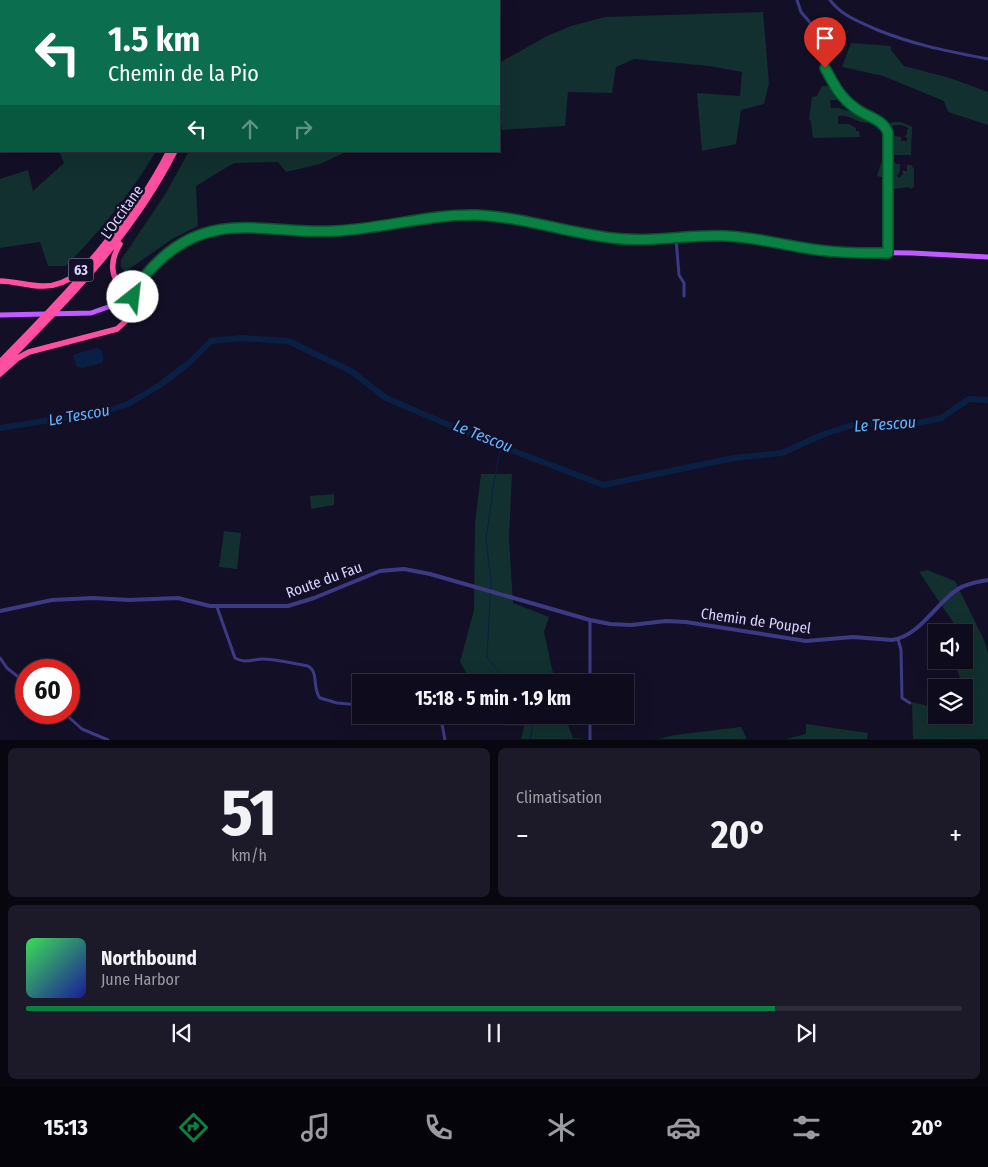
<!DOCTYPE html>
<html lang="fr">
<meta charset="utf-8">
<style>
:root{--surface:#0e0b1c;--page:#1c1929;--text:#f1f3f6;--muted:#9b9ba3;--line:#2e2b3b;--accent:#0b8043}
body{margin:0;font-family:"Fira Sans Condensed",sans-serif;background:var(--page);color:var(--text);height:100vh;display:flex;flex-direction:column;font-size:19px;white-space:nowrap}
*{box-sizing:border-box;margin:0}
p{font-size:16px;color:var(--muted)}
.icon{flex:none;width:28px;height:28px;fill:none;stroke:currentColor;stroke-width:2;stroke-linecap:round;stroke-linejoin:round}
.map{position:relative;height:740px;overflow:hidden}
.panel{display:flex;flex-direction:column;gap:8px;padding:8px;background:#08060f;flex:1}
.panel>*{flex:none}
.hud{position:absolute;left:0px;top:0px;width:500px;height:152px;box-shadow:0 5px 20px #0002,0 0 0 1px var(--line);background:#0b6e4f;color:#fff;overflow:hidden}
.controls{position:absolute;left:928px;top:624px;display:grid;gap:10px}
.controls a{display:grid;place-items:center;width:45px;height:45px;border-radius:0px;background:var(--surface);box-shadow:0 5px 20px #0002,0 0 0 1px var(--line);font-size:25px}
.speed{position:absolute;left:15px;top:659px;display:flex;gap:10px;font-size:25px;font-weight:700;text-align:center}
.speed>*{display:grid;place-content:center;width:65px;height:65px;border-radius:50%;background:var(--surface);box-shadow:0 5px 20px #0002,0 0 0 1px var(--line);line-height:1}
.speed .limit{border:8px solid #d22;background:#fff;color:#111}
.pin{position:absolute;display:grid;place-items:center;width:42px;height:42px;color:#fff;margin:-51px -21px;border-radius:50% 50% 50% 0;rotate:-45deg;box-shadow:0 0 5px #0007}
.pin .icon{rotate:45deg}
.me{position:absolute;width:55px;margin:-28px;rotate:29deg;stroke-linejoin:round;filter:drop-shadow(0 0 4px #0008)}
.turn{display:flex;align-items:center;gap:18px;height:105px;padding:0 25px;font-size:22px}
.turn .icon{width:65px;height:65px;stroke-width:2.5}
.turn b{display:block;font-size:35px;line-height:42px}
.lanes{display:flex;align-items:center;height:48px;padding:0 25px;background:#0003;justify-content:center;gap:25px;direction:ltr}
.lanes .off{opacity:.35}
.big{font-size:38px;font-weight:700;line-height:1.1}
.panel .card{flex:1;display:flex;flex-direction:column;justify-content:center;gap:8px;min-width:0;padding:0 18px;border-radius:8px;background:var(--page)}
.panel .dial{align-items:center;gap:0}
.dial b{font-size:65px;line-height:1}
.song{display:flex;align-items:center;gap:15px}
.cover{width:60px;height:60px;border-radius:8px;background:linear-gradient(135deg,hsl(130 70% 55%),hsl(240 70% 35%))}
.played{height:5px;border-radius:2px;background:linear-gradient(90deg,var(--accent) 80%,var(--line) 80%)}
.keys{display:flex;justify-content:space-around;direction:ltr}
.heat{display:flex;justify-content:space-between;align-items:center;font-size:28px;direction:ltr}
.panel .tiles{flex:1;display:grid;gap:8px;grid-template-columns:1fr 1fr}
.card:last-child{grid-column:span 2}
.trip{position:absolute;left:352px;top:674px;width:282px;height:50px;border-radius:0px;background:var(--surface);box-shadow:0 5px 20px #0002,0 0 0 1px var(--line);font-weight:700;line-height:50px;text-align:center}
.menu{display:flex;height:80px;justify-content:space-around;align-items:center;background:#06040b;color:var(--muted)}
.menu .icon{width:35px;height:35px}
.menu .on{color:var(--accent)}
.menu b{font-size:22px;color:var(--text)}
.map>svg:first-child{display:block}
.green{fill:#12302f}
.water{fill:#0a1f44}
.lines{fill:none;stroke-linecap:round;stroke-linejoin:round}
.stream{stroke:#0a1f44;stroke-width:1}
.river{stroke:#0a1f44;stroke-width:6}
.minor{stroke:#3d3a85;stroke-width:3}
.tertiary{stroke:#3d3a85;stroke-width:4}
.primary{stroke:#c25bff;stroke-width:5}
.motorway{stroke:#ff4fa3;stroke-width:5.5}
.route-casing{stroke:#07532c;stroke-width:12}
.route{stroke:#0b8043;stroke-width:9}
.labels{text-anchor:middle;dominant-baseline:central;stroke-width:5;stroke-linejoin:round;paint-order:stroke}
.shield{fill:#130f26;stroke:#9e99be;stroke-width:1}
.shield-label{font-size:14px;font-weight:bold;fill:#d9d4ff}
.street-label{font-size:15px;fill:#d9d4ff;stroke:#130f26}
.water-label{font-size:16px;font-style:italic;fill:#62b6ff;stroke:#130f26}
</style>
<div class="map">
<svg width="988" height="740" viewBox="0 0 988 740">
<rect width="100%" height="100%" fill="#130f26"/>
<path class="green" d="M763 12 769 83 764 104 741 110 736 144 702 151 697 93 740 96 742 72 709 66 634 59 616 67 612 93 568 92 565 126 502 130 499 109V63L547 36 571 26 605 17Z
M851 43 891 46V50L904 66 950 78 988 92V125L948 112 944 101 883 76 842 67Z
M822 86H833L837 89 844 101 851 107 841 106 842 103 837 100H830L831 108H839L848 111 855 110 876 123C871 123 863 123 858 121 851 118 847 115 838 116V124H849L856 128V131H859L860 137 813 138 811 122 809 119 812 97 817 96Z
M894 122H901L912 127 911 155H894L890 158V134H893V136L901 137V141H907V138L904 136 907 135V130L909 129C905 124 895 124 890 127L888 124Z
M59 151H156C131 194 100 231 66 266H48L40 242 0 248V179L28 170 33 191 64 163Z
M189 151H348L320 164 286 172 278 162 234 163 196 186 198 226 172 239 125 272 121 267V260L166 193Z
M891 160 897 164H900V171L897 176 899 178 903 174 902 171H907V165H911L914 169V187L910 189 909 187 894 189 892 187 887 188 886 177 890 171 889 169H885L883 177H881L877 176 881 163Z
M481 474H512L509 538 513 603 549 617 544 632 555 682H472L460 662 474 610 475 523Z
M334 494V505L311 509 310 496Z
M224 531 241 533 237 569 219 567Z
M927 570 955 581 984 640 988 653V739H913L912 702 928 706 930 718 949 721 972 716 954 660H964V632H956L953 622 919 572Z
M494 715H564L573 738 587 739H521L524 726 501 725Z
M806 724 868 733 867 739H786L806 734Z
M741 727 747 739H658L675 735Z"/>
<path class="water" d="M96 348 100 349C103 353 105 358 102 363L83 368 77 367 73 356 75 354Z"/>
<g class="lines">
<path class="stream" d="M501 445 493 488 486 540 491 580 487 657 507 682
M530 740 533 723 531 715"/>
<path class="river" d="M0 428 106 411 128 404 160 385 190 362 211 341 241 338 288 341 351 371 386 398 477 437 603 485 734 458 782 453 824 434 856 424H913L941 418 969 399 988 400"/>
<path class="minor" d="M797 0 801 12 820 34 824 43 825 68 839 92 853 107 886 127 888 133V253
M830 0C842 16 858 21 875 29 914 45 947 51 988 59
M73 1 83 0
M397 1 402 0
M0 22H1
M0 112H1
M676 238 679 275 684 283V296
M217 607 235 658C245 664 253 659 263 659 276 659 294 664 308 666 319 672 312 688 320 698L337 703 361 705
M590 620V682
M898 639 901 650 902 698 910 703
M0 658 7 668 26 683
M63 712 82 729 108 740
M436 715C443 720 443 731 445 740
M590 715V740"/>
<path class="tertiary" d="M0 611 52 600 93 598 129 600 178 598 210 606H288L314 598 380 571 404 569 430 574 590 620 610 624 631 625 666 621 686 622 806 641 853 637 892 640C920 636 936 603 958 589 967 583 978 582 988 580"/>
<path class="primary" d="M129 288 136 284 163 257 178 246 197 236 220 229 251 227 302 231H336L428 218 462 215 482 216 516 220 618 239 728 236 835 252 912 253 988 257
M122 294a6 6 0 1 1 12 0a6 6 0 1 1-12 0Z
M0 315 91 313 128 300"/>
<path class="motorway" d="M235 1V0
M240 1 241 0
M120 244C112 257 109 270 118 283L127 288
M0 281C14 281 28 286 42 286 76 287 95 255 114 232
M0 362C64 297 127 233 169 151
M0 369C66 302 132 236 175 151
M0 374 18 358 29 352 117 329 129 318 133 297"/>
</g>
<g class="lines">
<g class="route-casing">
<path id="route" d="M133 297C138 282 149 270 161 259 215 209 270 235 334 231 382 229 428 214 476 215 522 217 566 232 612 238 650 243 689 234 727 236 753 237 779 244 805 248 833 253 860 253 888 253V133C883 118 865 117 854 107 840 97 833 83 825 68"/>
</g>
<use href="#route" class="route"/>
</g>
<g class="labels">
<rect class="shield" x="68.5" y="258.5" width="25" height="23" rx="4"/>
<g class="shield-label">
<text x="81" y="270">63</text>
</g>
<g class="street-label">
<text transform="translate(122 212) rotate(-55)">L'Occitane</text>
<text transform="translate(324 580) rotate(-20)">Route du Fau</text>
<text transform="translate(756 621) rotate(8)">Chemin de Poupel</text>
</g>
<g class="water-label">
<text transform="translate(79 415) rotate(-10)">Le Tescou</text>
<text transform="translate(885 424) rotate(-4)">Le Tescou</text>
<text transform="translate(483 436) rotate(22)">Le Tescou</text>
</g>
</g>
</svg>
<div class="controls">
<a><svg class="icon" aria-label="sound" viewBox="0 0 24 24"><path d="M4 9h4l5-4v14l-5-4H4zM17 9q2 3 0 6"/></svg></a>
<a><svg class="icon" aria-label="layers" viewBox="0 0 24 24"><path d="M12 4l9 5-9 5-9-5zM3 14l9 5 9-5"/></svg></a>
</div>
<div class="speed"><div class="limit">60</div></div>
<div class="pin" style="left:825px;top:68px;background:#d93025"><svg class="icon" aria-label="arrive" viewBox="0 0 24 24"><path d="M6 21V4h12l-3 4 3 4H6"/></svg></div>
<svg class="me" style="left:133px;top:297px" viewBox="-20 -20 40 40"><circle r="19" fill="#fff"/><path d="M0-13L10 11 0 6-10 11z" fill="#0b8043"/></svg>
<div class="trip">15:18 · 5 min · 1.9 km</div>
<div class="hud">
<div class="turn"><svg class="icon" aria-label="left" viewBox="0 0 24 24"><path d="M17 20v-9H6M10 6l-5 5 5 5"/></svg><div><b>1.5 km</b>Chemin de la Pio</div></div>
<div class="lanes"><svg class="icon" aria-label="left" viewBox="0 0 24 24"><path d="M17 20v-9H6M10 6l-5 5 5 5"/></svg><svg class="icon off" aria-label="ahead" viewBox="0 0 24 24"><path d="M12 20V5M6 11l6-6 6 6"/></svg><svg class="icon off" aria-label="right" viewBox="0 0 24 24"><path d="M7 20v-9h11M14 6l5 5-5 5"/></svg></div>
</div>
</div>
<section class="panel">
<div class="tiles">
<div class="card dial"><b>51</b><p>km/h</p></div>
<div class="card"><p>Climatisation</p>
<div class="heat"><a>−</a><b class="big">20°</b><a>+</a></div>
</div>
<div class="card">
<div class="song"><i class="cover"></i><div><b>Northbound</b><p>June Harbor</p></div></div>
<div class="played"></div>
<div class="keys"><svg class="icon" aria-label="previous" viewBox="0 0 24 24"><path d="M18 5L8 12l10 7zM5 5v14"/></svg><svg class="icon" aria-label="pause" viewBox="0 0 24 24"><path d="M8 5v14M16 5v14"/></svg><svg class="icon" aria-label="next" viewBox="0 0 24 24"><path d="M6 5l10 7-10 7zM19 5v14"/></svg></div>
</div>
</div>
</section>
<nav class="menu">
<b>15:13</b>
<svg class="icon on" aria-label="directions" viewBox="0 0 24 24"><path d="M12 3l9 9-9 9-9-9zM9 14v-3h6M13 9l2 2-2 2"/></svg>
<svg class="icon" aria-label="music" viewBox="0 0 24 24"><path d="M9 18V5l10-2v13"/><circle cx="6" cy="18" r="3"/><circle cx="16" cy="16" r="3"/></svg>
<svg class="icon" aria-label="phone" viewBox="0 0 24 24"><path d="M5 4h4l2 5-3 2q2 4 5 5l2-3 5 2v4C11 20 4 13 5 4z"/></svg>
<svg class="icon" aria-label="climate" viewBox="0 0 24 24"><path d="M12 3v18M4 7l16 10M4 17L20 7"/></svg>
<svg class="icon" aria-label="car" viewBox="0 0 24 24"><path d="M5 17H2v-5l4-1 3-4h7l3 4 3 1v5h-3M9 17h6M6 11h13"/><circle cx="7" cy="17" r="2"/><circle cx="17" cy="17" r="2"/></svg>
<svg class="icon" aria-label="filters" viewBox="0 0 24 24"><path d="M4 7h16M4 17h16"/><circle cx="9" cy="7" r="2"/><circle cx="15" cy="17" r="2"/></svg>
<b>20°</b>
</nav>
